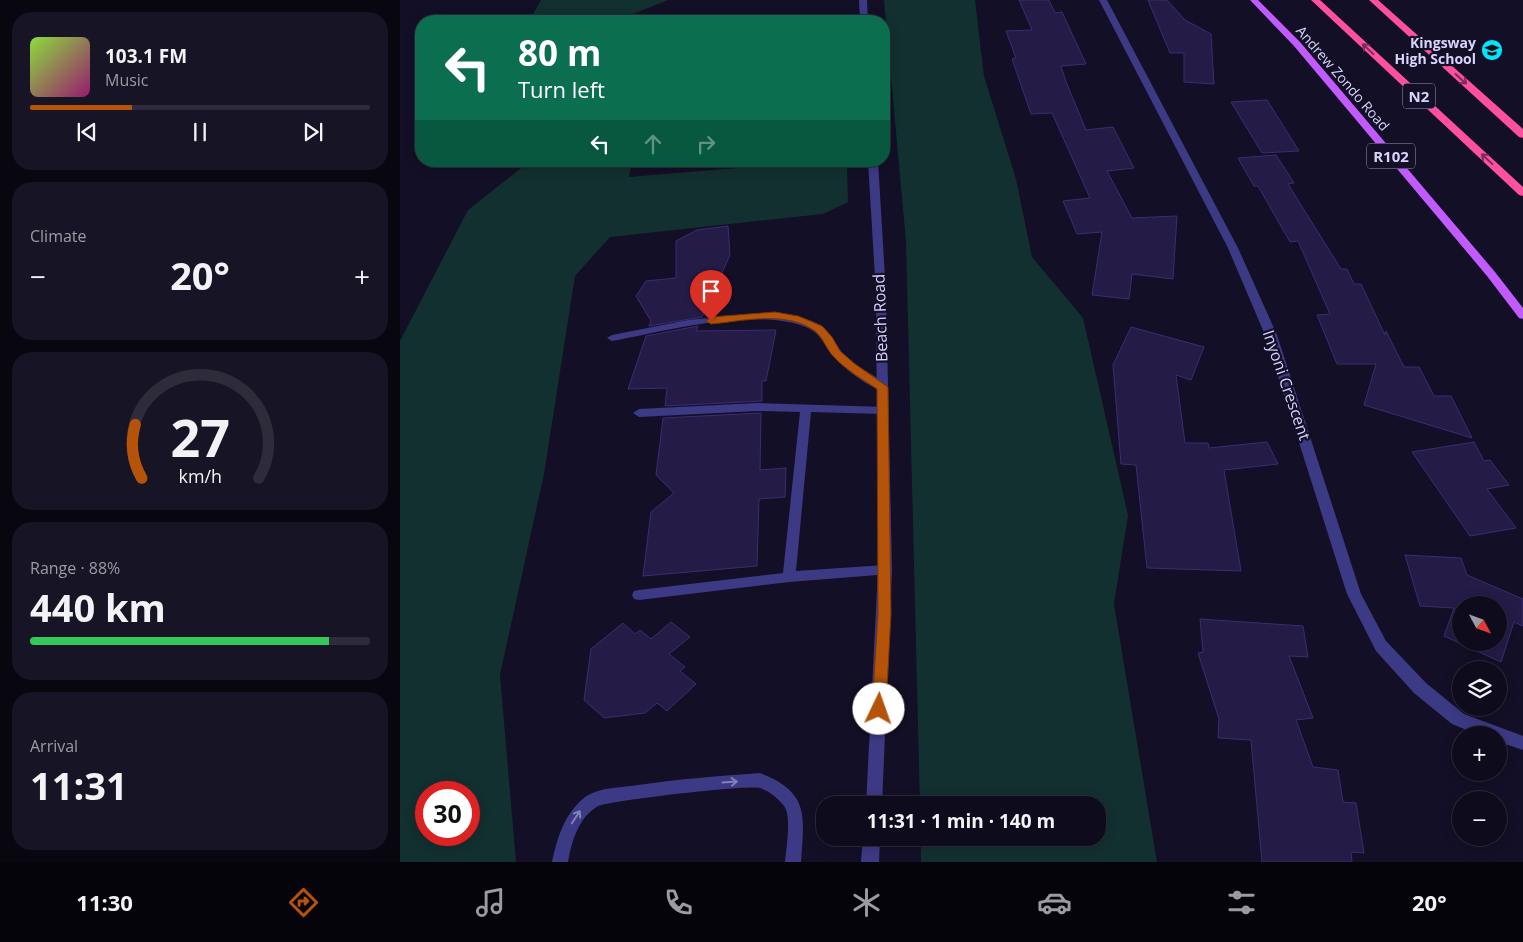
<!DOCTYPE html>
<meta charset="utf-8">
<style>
:root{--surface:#0e0b1c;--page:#171425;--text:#f1f3f6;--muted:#9b9ba3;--line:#2e2b3b;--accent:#b45309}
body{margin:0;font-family:"Open Sans",sans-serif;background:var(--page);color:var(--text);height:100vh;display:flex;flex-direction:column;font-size:19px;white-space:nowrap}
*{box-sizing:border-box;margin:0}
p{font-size:16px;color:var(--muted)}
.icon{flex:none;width:28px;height:28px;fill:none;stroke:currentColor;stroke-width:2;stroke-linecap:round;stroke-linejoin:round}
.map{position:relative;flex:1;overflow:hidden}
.details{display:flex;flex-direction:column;gap:12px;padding:12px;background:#08060f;width:400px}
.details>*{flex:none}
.top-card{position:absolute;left:15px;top:15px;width:475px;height:152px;border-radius:20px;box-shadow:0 2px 12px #0003,0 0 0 1px var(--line);background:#0b6e4f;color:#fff;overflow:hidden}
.needle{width:32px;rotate:131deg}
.fabs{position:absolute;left:1052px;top:596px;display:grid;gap:10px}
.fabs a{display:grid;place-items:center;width:55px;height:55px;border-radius:50%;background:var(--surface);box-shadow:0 2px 12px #0003,0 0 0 1px var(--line);font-size:25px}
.speed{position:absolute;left:15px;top:781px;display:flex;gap:10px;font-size:25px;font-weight:700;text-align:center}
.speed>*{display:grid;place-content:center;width:65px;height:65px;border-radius:50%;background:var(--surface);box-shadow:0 2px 12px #0003,0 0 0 1px var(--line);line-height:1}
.speed .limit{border:8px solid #d22;background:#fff;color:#111}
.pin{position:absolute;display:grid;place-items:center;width:42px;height:42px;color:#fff;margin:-51px -21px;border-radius:50% 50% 50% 0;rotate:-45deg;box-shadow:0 0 5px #0007}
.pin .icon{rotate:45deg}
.me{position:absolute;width:55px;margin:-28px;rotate:3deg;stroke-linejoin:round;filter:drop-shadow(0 0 4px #0008)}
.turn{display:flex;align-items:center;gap:18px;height:105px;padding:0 20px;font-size:22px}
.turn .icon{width:65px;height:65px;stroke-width:2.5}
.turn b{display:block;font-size:35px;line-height:42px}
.lanes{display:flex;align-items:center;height:48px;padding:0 20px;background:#0003;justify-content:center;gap:25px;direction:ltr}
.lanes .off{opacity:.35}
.big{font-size:38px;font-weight:700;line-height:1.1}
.details .card{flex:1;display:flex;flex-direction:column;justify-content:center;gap:8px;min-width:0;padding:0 18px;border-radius:20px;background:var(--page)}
.details .dial{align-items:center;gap:0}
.dial svg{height:130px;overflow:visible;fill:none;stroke:var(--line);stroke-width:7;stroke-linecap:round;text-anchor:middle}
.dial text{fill:var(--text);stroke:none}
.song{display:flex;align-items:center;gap:15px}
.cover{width:60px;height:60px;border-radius:8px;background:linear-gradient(135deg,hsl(90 70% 55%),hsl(320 70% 35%))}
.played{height:5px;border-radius:2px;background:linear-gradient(90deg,var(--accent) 30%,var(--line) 30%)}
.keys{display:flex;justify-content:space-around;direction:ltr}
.heat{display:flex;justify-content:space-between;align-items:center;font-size:28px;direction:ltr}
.charge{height:8px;border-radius:4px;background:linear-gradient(90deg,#34c759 88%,var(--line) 0)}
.trip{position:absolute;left:416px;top:796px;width:290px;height:50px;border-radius:20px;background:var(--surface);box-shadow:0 2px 12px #0003,0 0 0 1px var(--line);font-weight:700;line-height:50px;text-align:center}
.menu{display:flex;height:80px;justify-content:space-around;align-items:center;background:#06040b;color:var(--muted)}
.menu .icon{width:35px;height:35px}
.menu .selected{color:var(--accent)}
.menu b{font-size:22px;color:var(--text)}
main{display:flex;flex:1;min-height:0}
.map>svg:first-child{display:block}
.green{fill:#12302f;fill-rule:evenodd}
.building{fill:#241b47;stroke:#3b2d73;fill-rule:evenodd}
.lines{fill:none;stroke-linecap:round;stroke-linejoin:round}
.lane{fill:#3d3a85;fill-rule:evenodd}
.street{fill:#3d3a85;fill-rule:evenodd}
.primary{fill:#c25bff;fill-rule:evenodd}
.highway{fill:#ff4fa3;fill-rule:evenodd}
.oneway{stroke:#7d2c5e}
.oneway2{stroke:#837fbc}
.route{fill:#b45309;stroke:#753606}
.labels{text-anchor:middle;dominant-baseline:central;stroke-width:4.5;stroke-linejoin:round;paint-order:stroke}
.far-poi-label{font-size:14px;font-weight:bold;fill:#d9d4ff;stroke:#130f26;text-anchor:end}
.far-street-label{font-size:14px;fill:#d9d4ff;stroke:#130f26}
.shield{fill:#130f26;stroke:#9e99be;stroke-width:1}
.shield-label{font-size:15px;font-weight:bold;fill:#d9d4ff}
.street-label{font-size:16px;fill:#d9d4ff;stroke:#130f26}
</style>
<main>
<section class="details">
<div class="card">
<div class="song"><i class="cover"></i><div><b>103.1 FM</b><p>Music</p></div></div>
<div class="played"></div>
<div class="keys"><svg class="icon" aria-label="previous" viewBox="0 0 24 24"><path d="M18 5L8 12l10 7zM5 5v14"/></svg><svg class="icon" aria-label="pause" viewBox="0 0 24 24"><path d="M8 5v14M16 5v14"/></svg><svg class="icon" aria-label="next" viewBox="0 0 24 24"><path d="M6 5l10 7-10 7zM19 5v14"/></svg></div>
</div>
<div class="card"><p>Climate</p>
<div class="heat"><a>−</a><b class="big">20°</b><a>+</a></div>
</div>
<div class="card dial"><svg viewBox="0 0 100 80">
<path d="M14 69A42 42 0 1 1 86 69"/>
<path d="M14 69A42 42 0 0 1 10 36" stroke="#b45309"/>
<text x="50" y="56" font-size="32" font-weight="700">27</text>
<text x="50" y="72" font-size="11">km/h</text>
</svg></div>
<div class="card"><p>Range · 88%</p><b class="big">440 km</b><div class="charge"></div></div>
<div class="card"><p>Arrival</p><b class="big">11:31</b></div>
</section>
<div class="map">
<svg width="1123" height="862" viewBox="0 0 1123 862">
<rect width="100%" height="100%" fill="#130f26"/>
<path class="green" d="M141 0H268L228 16V21H129Z
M484 0H575L584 76 616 179 632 257 683 318 728 515 714 604 757 862H521V838H698V805H520L506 242Z
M130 161H232L229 177 419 161H440L447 166 448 202 423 214 210 237 175 276 144 474 100 675 116 862H0V341L68 210ZM26 792H69V835H26Z"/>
<path class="building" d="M619 0H649L655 13 662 12 686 64 661 66 666 82 686 130 713 127 734 168 707 171 732 218 777 216 773 279 732 274 729 299 692 295 702 232 677 234 663 201 690 198 652 113 631 114 612 59 616 58 606 31 632 30Z
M748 0H767L785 20 811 34 814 84 784 82V53H770Z
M867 100 899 151 862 153 831 102Z
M876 155 894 183 888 184 941 269H947L954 284H961L985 335 986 331 1004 367H1019L1034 396H1051L1072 438 964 405 976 364H937L917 315 930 314 898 241 890 242 858 186H854L838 158Z
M328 226 330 255 302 317 249 326 251 321 236 296 246 281 276 278V241L297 230Z
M298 326 296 331 376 330 366 381H362V401L265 406 267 388 228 389 246 336Z
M731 327 804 347 791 380 776 375 785 443H808L809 448 867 442 878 464 824 470 841 571 747 568 736 465 721 464 713 365Z
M361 413 360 470 386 468 385 497 359 499 357 566 243 576 251 512 274 493 256 475 263 418Z
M1074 442 1084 461 1090 460 1109 485 1087 489 1116 528 1070 536 1012 452Z
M1005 555 1061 558 1067 575 1123 599V626L1114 622 1101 662 1044 636 1054 608 1020 606ZM1061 605H1099V642H1061Z
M800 619 903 626 908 657 889 656 913 718 896 720 913 767 938 770 943 802 956 803 964 853 951 852 952 862H862L851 740 818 738 819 719 798 653 803 652Z
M271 622 290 637 269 654 285 667 280 671 296 684 267 711 257 703 245 713 204 718 184 700 191 649 223 623 235 634 240 630 251 639Z"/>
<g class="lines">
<path class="lane" d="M348 314C372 314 407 312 426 330 435 339 439 352 450 360 461 370 479 376 487 387L486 390C474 393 440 365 433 356 424 345 421 334 408 328 358 306 265 331 212 341L207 338 212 335 288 320Z
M357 403 486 407 488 410 482 414 411 412 396 571 485 565 490 566 491 570 490 574 389 582 239 600 234 599 232 595 234 591 239 590 383 573 400 412 357 411 239 417 233 413 239 409Z
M360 773C410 793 404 815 401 862H385C386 849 392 816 384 806 378 798 369 791 360 788 350 784 207 801 198 806 178 818 172 841 168 862H152C157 839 164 814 184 798 198 787 220 788 238 785 279 779 319 776 360 773Z"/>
<path class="street" d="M459 0H467L468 21H460Z
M699 0H707L838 248 877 335 961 594 986 641 1026 683 1064 714 1123 736V750L1099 742V735H1079L1052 724 1014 693 976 651 947 594 865 335 828 248Z
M468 161H478L486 294 492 570 482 805H466L478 570 476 294Z
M463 838H480L479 862H461Z"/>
<path class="primary" d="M850 0H858L900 42 1095 272 1123 308V319L1119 318 1087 276 894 46Z"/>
<path class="highway" d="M911 0H920L1123 187V196L1119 195Z
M969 0H978L1123 129V138L1119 137Z"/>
</g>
<defs><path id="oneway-shaft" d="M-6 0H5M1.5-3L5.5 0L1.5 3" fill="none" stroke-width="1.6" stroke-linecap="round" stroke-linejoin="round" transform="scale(1.25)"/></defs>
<g class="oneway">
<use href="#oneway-shaft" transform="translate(968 49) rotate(-137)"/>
<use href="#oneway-shaft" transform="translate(1061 79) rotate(42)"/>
<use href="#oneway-shaft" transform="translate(1087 159) rotate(-137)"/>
</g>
<g class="oneway2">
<use href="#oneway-shaft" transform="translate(330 782) rotate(-4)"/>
<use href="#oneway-shaft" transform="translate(176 817) rotate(-57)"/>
</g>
<path class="route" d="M375 312 398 316 422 326 432 337 440 351 455 364 488 387 491 613 486 709 484 714 479 715 474 714 472 709 478 613 477 389C462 379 446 370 434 357 426 349 424 339 416 332 388 310 343 321 311 324L306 321 311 317Z"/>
<defs>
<g id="school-disc" transform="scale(1.125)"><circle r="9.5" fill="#00e5ff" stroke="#130f26"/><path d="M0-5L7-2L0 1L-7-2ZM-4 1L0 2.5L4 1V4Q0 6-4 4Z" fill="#111"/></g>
</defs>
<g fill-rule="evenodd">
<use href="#school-disc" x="1092" y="50"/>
</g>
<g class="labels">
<g class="far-poi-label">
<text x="1076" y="42">Kingsway<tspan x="1076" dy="16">High School</tspan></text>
</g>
<g class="far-street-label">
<text transform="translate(943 78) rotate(49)">Andrew Zondo Road</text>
</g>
<g class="shield">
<rect x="1003" y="83.5" width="32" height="25" rx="4"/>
<rect x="967" y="143.5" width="48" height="25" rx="4"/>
</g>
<g class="shield-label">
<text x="1019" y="96">N2</text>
<text x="991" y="156">R102</text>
</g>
<g class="street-label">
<text transform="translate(480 318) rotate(-92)">Beach Road</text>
<text transform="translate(887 385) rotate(71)">Inyoni Crescent</text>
</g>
</g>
</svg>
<div class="fabs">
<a><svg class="needle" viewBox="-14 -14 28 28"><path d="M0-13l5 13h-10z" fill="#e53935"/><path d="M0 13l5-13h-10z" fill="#9b9ba3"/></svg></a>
<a><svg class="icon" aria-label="layers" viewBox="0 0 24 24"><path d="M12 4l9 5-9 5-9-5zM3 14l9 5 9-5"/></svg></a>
<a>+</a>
<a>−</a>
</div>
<div class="speed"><div class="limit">30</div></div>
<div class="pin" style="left:311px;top:321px;background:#d93025"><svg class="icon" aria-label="arrive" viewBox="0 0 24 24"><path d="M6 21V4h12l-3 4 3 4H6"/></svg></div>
<svg class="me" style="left:479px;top:709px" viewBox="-20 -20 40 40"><circle r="19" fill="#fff"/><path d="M0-13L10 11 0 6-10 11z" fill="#b45309"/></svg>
<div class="trip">11:31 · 1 min · 140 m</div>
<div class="top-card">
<div class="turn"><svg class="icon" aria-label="left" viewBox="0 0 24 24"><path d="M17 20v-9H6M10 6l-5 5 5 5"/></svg><div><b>80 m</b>Turn left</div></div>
<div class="lanes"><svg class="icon" aria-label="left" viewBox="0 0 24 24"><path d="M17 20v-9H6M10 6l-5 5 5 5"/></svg><svg class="icon off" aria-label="ahead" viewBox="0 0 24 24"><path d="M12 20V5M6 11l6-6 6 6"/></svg><svg class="icon off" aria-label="right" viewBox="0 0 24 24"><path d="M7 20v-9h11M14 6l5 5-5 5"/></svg></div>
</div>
</div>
</main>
<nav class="menu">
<b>11:30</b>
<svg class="icon selected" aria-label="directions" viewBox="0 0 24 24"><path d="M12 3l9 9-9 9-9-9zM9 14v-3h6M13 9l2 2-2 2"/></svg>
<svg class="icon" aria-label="music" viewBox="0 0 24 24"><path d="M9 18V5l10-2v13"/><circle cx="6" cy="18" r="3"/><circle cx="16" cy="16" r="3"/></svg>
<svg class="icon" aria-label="phone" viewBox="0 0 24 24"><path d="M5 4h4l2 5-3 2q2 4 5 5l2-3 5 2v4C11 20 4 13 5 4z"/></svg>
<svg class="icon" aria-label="climate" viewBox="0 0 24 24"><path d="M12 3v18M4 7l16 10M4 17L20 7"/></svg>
<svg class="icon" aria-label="car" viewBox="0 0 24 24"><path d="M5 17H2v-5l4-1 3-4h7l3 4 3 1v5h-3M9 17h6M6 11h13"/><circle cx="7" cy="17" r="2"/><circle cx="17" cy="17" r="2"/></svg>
<svg class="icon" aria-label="filters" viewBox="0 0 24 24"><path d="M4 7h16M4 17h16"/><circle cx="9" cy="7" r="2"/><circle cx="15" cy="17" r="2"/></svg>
<b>20°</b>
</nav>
